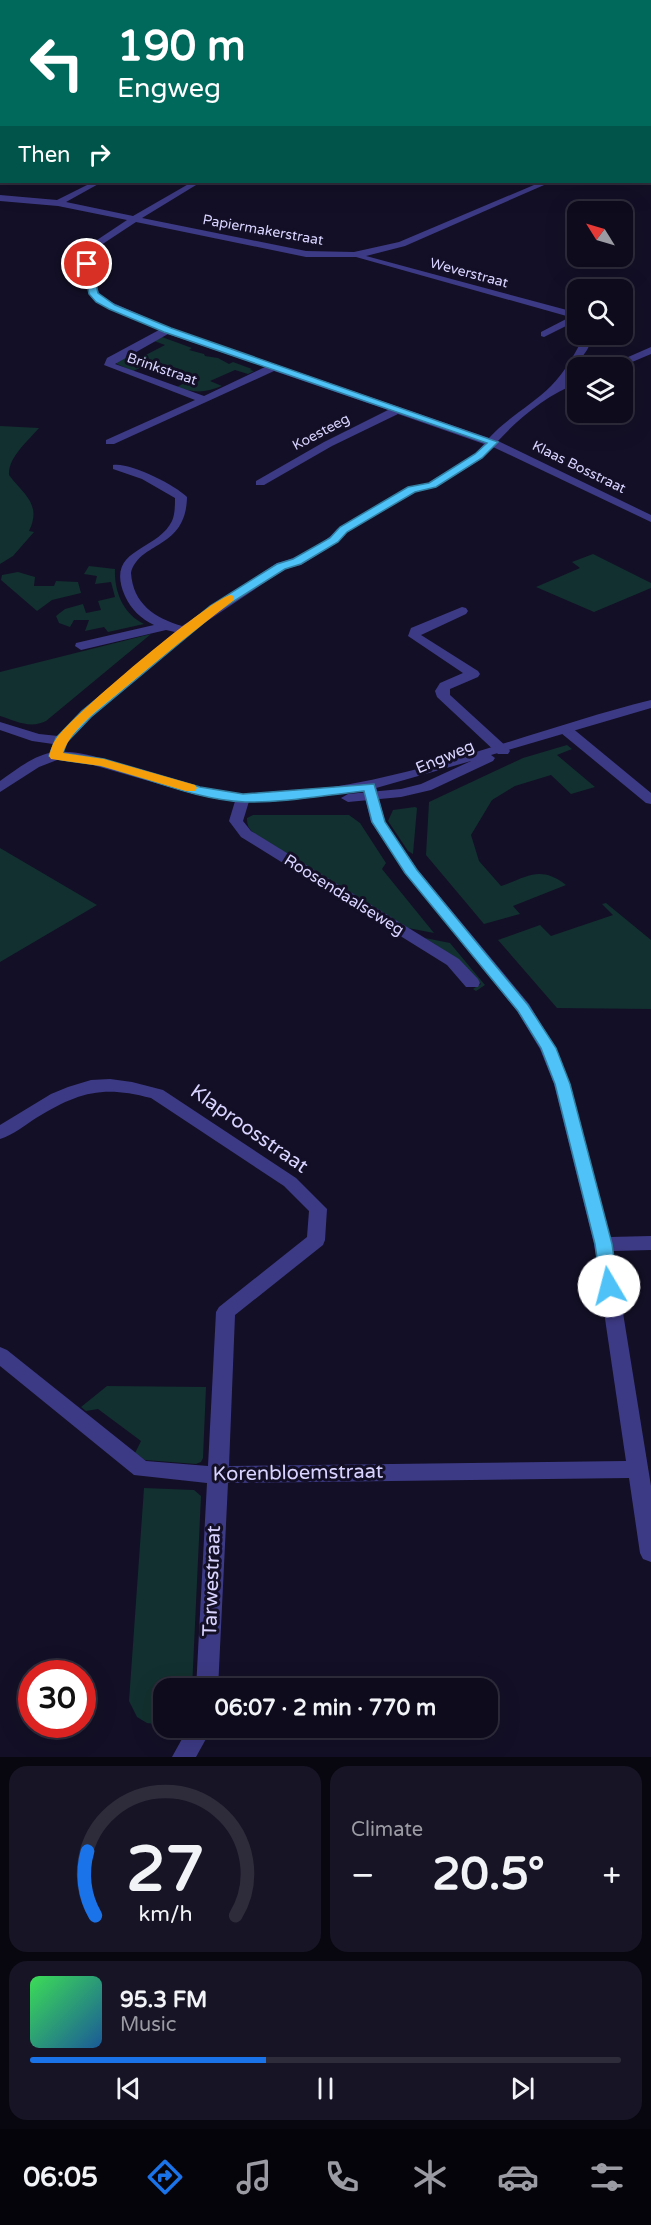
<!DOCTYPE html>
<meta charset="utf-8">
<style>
:root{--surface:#0e0b1c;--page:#171425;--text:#f1f3f6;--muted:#9b9ba3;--line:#2e2b3b;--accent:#1a73e8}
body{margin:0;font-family:"Varela Round",sans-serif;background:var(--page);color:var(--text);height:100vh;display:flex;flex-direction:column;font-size:22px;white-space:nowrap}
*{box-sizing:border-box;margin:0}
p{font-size:20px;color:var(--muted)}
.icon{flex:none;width:33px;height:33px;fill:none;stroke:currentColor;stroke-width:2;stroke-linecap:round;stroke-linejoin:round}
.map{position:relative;height:1757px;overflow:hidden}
.details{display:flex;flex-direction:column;gap:9px;padding:9px;background:#08060f;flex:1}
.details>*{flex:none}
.top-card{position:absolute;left:0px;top:0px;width:651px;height:183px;box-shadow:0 6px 24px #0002,0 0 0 2px var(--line);background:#00695c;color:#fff;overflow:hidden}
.needle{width:39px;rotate:307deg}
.tools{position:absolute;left:567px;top:201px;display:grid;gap:12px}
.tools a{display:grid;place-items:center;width:66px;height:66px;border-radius:12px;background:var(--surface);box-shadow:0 6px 24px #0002,0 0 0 2px var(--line);font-size:30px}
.speed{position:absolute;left:18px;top:1660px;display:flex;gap:12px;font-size:30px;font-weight:700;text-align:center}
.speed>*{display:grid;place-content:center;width:78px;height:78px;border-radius:50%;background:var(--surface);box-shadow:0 6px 24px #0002,0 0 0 2px var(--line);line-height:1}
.speed .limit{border:9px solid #d22;background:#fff;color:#111}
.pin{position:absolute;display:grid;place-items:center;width:51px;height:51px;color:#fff;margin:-26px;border:3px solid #fff;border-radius:50%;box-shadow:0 2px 6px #0007}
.me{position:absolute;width:66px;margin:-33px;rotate:352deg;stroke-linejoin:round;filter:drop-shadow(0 0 4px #0008)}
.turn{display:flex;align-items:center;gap:21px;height:126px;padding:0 18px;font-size:27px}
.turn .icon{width:78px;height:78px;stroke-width:2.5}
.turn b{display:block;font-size:42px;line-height:51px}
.then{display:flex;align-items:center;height:57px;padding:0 18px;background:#0003;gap:12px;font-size:22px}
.big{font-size:45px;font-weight:700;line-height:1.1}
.details .widget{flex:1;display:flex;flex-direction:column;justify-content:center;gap:9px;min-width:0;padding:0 21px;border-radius:18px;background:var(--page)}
.details .dial{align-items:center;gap:0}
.dial svg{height:156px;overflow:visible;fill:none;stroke:var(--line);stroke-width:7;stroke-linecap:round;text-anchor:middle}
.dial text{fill:var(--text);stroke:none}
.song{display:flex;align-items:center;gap:18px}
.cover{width:72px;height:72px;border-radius:9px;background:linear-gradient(135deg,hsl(130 70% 55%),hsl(210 70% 35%))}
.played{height:6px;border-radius:3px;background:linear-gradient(90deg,var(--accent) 40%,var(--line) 40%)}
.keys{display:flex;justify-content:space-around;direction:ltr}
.heat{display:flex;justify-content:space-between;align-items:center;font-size:33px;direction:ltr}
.details .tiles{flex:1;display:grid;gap:9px;grid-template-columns:1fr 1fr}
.widget:last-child{grid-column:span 2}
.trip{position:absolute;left:153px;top:1678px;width:345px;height:60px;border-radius:18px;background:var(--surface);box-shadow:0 6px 24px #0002,0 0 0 2px var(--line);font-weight:700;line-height:60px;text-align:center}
.tab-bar{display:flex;height:96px;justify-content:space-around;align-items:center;background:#06040b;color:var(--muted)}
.tab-bar .icon{width:42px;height:42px}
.tab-bar .active{color:var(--accent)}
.tab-bar b{font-size:27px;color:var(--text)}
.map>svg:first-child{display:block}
.green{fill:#12302f}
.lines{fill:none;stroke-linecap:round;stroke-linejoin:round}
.minor{fill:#3d3a85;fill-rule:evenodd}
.tertiary{fill:#3d3a85;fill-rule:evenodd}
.route{fill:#4fc3f7;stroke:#337fa1;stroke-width:1.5}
.slow{fill:#f59e0b}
.labels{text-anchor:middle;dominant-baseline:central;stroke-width:6;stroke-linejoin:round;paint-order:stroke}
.far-street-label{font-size:14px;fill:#d9d4ff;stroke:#130f26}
.street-label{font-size:16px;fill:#d9d4ff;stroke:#130f26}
.near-street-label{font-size:20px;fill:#d9d4ff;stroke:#130f26}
</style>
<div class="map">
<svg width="651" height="1757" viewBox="0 0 651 1757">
<rect width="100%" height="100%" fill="#130f26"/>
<path class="green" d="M162 337 192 348 189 350 204 354 205 356 218 358 229 364 233 362 252 369 250 370 254 371 248 374 235 370 210 381 222 386C205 393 194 393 177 387L188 381 145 366 133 371 117 364 116 362 128 354 140 358 165 345 154 341Z
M0 426 39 428C29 440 8 457 9 475 24 495 42 504 29 531L34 532 13 556 0 564Z
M593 554 651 583V588L594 612 536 587 580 568 572 562Z
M89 566 115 569C114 591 123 614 144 624L108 632 104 627 85 631 89 620H74L70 627 59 623 56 616 65 609 83 604 86 613 101 610 98 601 115 597 111 582 95 584 97 576 84 574Z
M18 572 35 577 34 586H54L56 581 78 582 81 593 52 600 37 611 1 580 2 575Z
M151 634 46 721C30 729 16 721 0 716V672Z
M567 745 572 749 557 755 595 787 571 794 551 775 515 786 492 800 471 835 479 861 501 886C528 877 540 865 566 885L513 906 520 914 484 924 426 855 429 802 523 758Z
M415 807 417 808 413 854 408 851 388 821 393 810Z
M253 815H349L360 823 386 863 382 869 434 933 408 928 255 834C249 829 247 826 247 818Z
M0 848 97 905 0 962Z
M606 903 651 940V1009L557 1008 498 940 540 925 551 936 613 915 602 904Z
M425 938 450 943 485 985 476 991 473 989 481 984 459 960Z
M107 1386 206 1387 203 1458 201 1462 196 1464 145 1460 135 1453 141 1441 98 1409 86 1411 81 1407Z
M144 1488 194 1490 201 1496 192 1689H164L163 1725 147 1723 137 1717 129 1701Z"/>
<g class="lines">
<path class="minor" d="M17 0 27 2H18Z
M186 0H193L195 2H187Z
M451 0 461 2H452Z
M489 0H501L486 2Z
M650 17H651V21H650Z
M650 36H651V42H650Z
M0 58H2V62H0Z
M650 75H651V80H650Z
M650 116H651V120H650Z
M650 135H651V139H650Z
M0 154H2L0 159Z
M93 182H102L66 202 133 216 192 182H201L142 218 306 251 354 252 399 242 541 182H551L405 246 366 256 578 313V320L544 337 541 336V332L570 317 356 257H306L136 222 95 249 91 260 99 294 102 298 170 328 489 438C507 418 532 405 551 386 565 372 576 352 585 334H595L587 350 566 380 578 376V383C548 394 519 418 498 441L651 515V522L493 447 483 458 436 487 416 492 345 533 338 542 301 565 285 569 188 634 91 717 67 742 60 759 55 760 48 756 53 744 32 741 0 730V722L39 734 58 736 81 711 175 632 166 630 81 650 75 646 76 643 154 625C141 619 131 609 125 596 104 548 157 552 172 521 175 514 175 506 175 498L142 479 113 469V465C130 462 175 485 187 497 186 550 139 541 131 573 133 604 155 618 182 626L277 563C298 558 323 546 337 529L408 488 428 483 475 454 484 444 398 414 332 446 264 485H256V481L324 442 388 410 274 371 114 444H106V440L195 400 104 365 107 358 159 330 96 302 89 294 81 260 88 246 127 220 58 206 0 201V195L57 200ZM168 334 265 367 204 396 115 364Z
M651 347V354L618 368H603Z
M462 607 466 608 468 611 466 614 421 635 478 671 480 674 478 677 450 689V695L508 748 510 751 508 754H498L437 697 435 691 440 683 463 673 408 636 411 628Z
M566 726 571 727 651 793V804L646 803 561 733 559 730Z
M369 782 376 786 385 822 417 869 529 1004 556 1049 570 1084 610 1237 651 1236V1250L613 1251 651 1486V1562L643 1559 640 1553 629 1478 228 1483 218 1689H196L207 1483 134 1475 0 1366V1347L7 1350 146 1461 208 1466 216 1312 219 1307 307 1237 309 1211 284 1186 151 1098C103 1085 78 1092 36 1118 25 1125 13 1135 0 1139V1125L51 1094 68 1087 91 1080 110 1079 132 1082 163 1090 296 1178 327 1209 325 1240 323 1245 235 1315 229 1466 626 1461 594 1244 554 1084 540 1049 517 1011 407 875 371 822 362 786Z
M243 794 250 798 243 821 251 831 459 959 478 979 480 983 478 987H466L447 965 241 837 229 821 236 798Z
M188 1728H212L196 1757H172Z"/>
<path class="tertiary" d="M651 700V708L491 755 495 758 493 761 431 790 401 797 348 802 341 798 348 794 401 789 421 784 471 761 369 790 273 801 243 802 194 794 79 761 57 760 39 767 0 792V781C16 770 35 754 55 752 76 750 98 757 118 763 158 775 203 793 245 794 384 795 518 733 651 700Z"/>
</g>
<path class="route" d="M87 261 91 264 98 293 115 305 171 328 498 442 482 458 436 487 415 492 347 532 338 542 301 564 285 569 218 611 91 717 67 742 63 753 104 759 200 787 243 794 374 784 385 822 417 870 528 1005 556 1048 570 1084 612 1244 618 1286 615 1290 609 1292 603 1290 601 1286 595 1244 555 1084 541 1048 518 1011 405 873 372 822 364 791C325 795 284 803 245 802 196 800 149 778 102 766 91 763 54 761 49 756L56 738 82 711 210 606 277 564 293 559 330 538 340 527 408 487 429 483 475 454 487 443 164 332 109 309 96 302 89 294 83 264Z"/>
<path class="slow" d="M230 595 234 596V600C196 629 159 659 122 690 102 707 72 727 63 753L104 759 195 785 197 788 195 791H186L101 766 51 759 49 756C51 750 52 744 56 739 71 716 206 602 230 595Z"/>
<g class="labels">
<g class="far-street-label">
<text transform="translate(263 230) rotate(10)">Papiermakerstraat</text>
<text transform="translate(469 273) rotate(15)">Weverstraat</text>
<text transform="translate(162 369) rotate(19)">Brinkstraat</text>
<text transform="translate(321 432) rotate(-28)">Koesteeg</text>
<text transform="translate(579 467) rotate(26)">Klaas Bosstraat</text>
</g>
<g class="street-label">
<text transform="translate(445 757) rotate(-23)">Engweg</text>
<text transform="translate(344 895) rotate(32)">Roosendaalseweg</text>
</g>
<g class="near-street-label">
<text transform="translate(249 1129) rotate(35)">Klaproosstraat</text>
<text transform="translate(298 1473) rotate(-1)">Korenbloemstraat</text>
<text transform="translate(212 1581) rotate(-88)">Tarwestraat</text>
</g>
</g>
</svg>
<div class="tools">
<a><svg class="needle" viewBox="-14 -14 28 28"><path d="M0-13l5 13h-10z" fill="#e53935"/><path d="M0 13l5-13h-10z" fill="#9b9ba3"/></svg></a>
<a><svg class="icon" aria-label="search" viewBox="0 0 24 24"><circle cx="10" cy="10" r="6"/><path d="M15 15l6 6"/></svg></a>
<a><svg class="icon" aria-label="layers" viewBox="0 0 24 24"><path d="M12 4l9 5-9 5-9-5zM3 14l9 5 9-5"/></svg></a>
</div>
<div class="speed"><div class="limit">30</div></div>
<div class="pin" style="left:87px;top:264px;background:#d93025"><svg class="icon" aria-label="arrive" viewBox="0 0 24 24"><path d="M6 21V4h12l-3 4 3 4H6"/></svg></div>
<svg class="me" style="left:609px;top:1286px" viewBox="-20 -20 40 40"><circle r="19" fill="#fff"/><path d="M0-13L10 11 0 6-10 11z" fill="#4fc3f7"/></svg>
<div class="trip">06:07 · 2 min · 770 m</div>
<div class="top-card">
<div class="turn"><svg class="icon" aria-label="left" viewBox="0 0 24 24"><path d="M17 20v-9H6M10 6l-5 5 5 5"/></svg><div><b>190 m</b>Engweg</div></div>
<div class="then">Then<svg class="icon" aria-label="right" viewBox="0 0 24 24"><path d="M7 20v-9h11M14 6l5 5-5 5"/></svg></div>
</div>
</div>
<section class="details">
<div class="tiles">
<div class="widget dial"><svg viewBox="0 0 100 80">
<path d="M14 69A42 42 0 1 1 86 69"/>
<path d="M14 69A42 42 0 0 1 10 36" stroke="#1a73e8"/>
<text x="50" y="56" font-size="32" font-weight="700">27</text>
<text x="50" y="72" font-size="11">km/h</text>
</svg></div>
<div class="widget"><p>Climate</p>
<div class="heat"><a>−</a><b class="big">20.5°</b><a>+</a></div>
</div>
<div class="widget">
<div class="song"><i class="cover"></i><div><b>95.3 FM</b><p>Music</p></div></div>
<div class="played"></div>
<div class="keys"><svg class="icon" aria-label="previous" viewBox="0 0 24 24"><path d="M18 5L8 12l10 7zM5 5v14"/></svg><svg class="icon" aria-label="pause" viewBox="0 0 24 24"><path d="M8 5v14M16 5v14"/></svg><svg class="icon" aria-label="next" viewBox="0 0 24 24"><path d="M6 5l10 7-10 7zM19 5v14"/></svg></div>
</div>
</div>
</section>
<nav class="tab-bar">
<b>06:05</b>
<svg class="icon active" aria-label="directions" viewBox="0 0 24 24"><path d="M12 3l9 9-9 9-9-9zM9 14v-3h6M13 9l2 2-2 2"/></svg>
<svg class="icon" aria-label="music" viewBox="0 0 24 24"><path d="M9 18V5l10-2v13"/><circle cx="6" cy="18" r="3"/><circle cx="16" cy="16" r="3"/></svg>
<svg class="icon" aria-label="phone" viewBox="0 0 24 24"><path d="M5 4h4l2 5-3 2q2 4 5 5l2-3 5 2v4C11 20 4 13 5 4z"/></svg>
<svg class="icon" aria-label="climate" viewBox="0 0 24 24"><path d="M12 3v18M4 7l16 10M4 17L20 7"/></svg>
<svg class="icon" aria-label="car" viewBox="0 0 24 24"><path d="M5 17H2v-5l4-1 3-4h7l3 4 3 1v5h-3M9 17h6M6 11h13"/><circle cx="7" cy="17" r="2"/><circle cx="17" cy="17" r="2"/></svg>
<svg class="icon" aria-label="filters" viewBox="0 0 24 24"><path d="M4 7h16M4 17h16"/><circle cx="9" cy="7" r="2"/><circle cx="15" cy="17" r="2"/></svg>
</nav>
